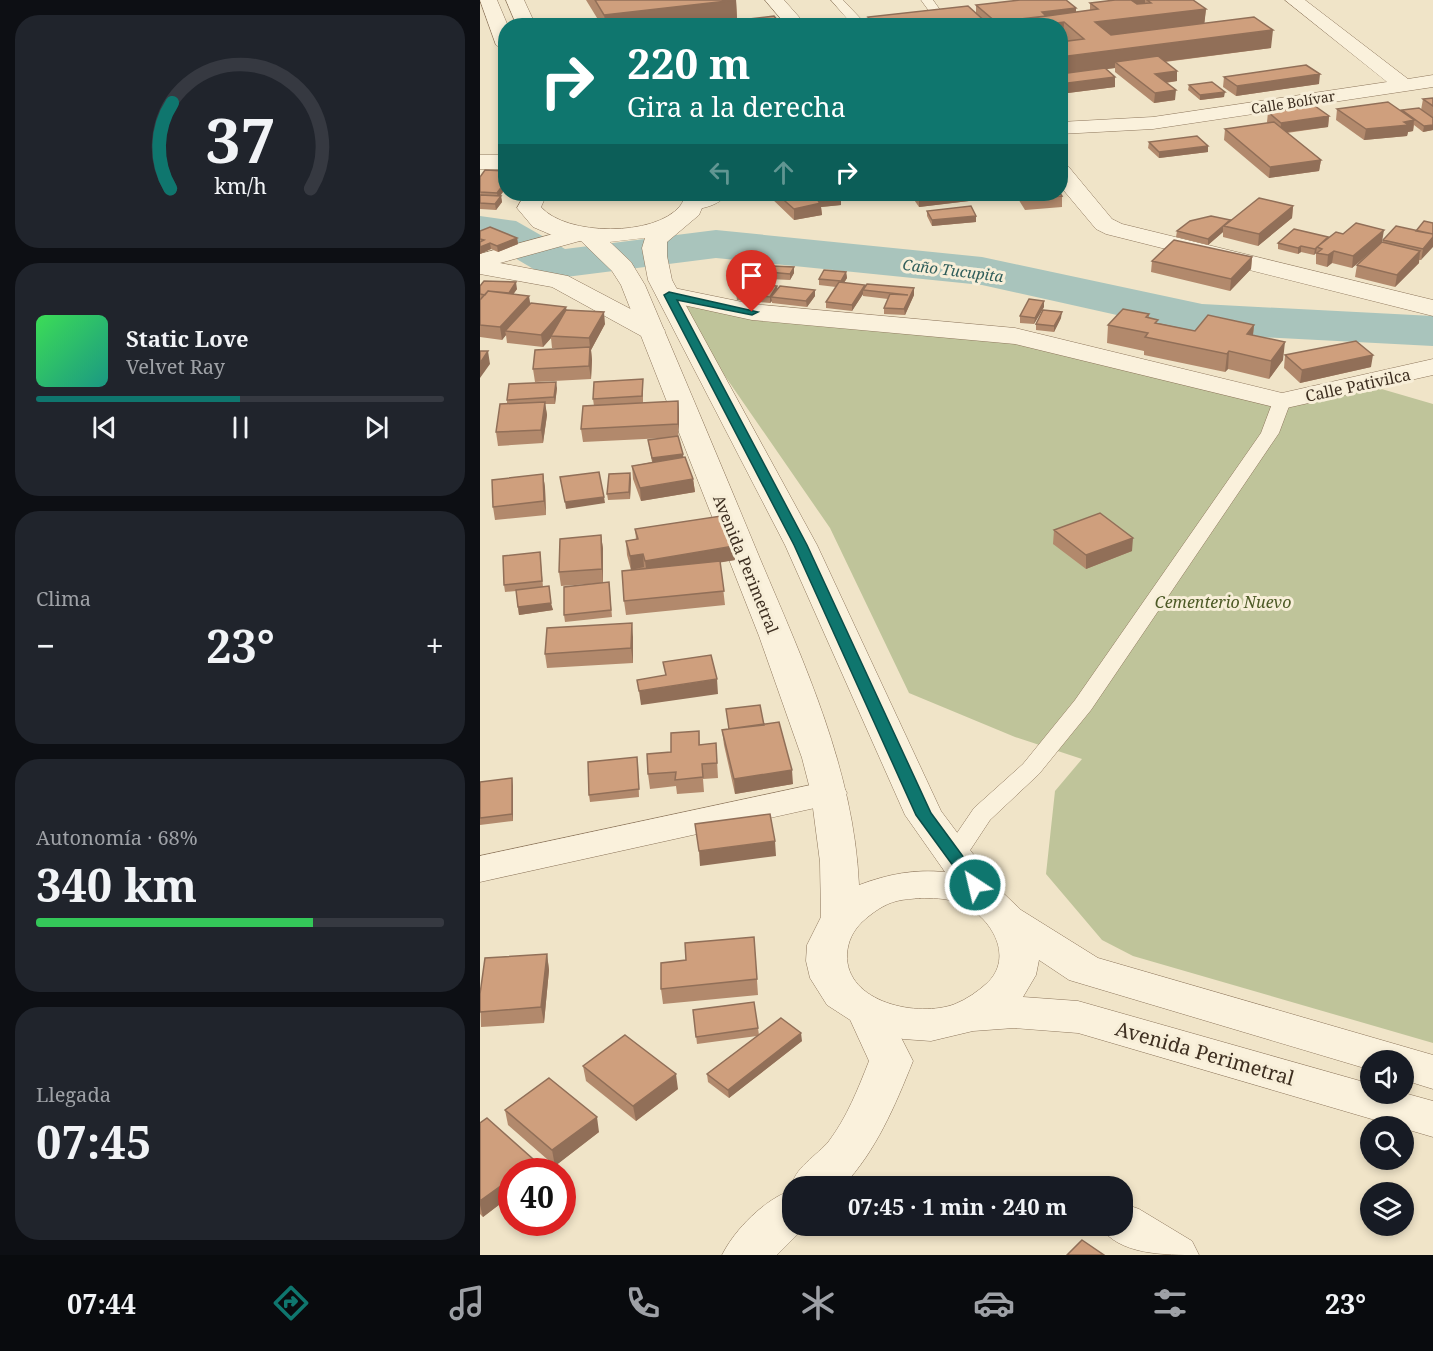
<!DOCTYPE html>
<html lang="es">
<meta charset="utf-8">
<style>
:root{--surface:#171b24;--page:#20242c;--text:#f1f3f6;--muted:#9ea1a6;--line:#363941;--accent:#0f766e}
body{margin:0;font-family:"Noto Serif",serif;background:var(--page);color:var(--text);height:100vh;display:flex;flex-direction:column;font-size:22px;white-space:nowrap}
*{box-sizing:border-box;margin:0}
p{font-size:20px;color:var(--muted)}
.icon{flex:none;width:33px;height:33px;fill:none;stroke:currentColor;stroke-width:2;stroke-linecap:round;stroke-linejoin:round}
.map{position:relative;flex:1;overflow:hidden}
.details{display:flex;flex-direction:column;gap:15px;padding:15px;background:#0d0f14;width:480px}
.details>*{flex:none}
.top-card{position:absolute;left:18px;top:18px;width:570px;height:183px;border-radius:24px;box-shadow:0 3px 9px #0003;background:#0f766e;color:#fff;overflow:hidden}
.buttons{position:absolute;left:880px;top:1050px;display:grid;gap:12px}
.buttons a{display:grid;place-items:center;width:54px;height:54px;border-radius:50%;background:var(--surface);box-shadow:0 3px 9px #0003;font-size:30px}
.speed{position:absolute;left:18px;top:1158px;display:flex;gap:12px;font-size:30px;font-weight:700;text-align:center}
.speed>*{display:grid;place-content:center;width:78px;height:78px;border-radius:50%;background:var(--surface);box-shadow:0 3px 9px #0003;line-height:1}
.speed .limit{border:9px solid #d22;background:#fff;color:#111}
.pin{position:absolute;display:grid;place-items:center;width:51px;height:51px;color:#fff;margin:-62px -26px;border-radius:50% 50% 50% 0;rotate:-45deg;box-shadow:0 0 6px #0007}
.pin .icon{rotate:45deg}
.me{position:absolute;width:66px;margin:-33px;rotate:325deg;stroke-linejoin:round;filter:drop-shadow(0 0 4px #0008)}
.turn{display:flex;align-items:center;gap:21px;height:126px;padding:0 30px;font-size:27px}
.turn .icon{width:78px;height:78px;stroke-width:2.5}
.turn b{display:block;font-size:42px;line-height:51px}
.lanes{display:flex;align-items:center;height:57px;padding:0 30px;background:#0003;justify-content:center;gap:30px;direction:ltr}
.lanes .off{opacity:.35}
.big{font-size:45px;font-weight:700;line-height:1.1}
.details .card{flex:1;display:flex;flex-direction:column;justify-content:center;gap:9px;min-width:0;padding:0 21px;border-radius:24px;background:var(--page)}
.details .dial{align-items:center;gap:0}
.dial svg{height:156px;overflow:visible;fill:none;stroke:var(--line);stroke-width:7;stroke-linecap:round;text-anchor:middle}
.dial text{fill:var(--text);stroke:none}
.song{display:flex;align-items:center;gap:18px}
.cover{width:72px;height:72px;border-radius:9px;background:linear-gradient(135deg,hsl(130 70% 55%),hsl(170 70% 35%))}
.played{height:6px;border-radius:3px;background:linear-gradient(90deg,var(--accent) 50%,var(--line) 50%)}
.keys{display:flex;justify-content:space-around;direction:ltr}
.heat{display:flex;justify-content:space-between;align-items:center;font-size:33px;direction:ltr}
.charge{height:9px;border-radius:4px;background:linear-gradient(90deg,#34c759 68%,var(--line) 0)}
.trip{position:absolute;left:302px;top:1176px;width:351px;height:60px;border-radius:24px;background:var(--surface);box-shadow:0 3px 9px #0003;font-weight:700;line-height:60px;text-align:center}
.dock{display:flex;height:96px;justify-content:space-around;align-items:center;background:#090b0e;color:var(--muted)}
.dock .icon{width:42px;height:42px}
.dock .on{color:var(--accent)}
.dock b{font-size:27px;color:var(--text)}
main{display:flex;flex:1;min-height:0}
.map>svg:first-child{display:block}
.cemetery{fill:#bfc49a}
.lines{fill:none;stroke-linecap:round;stroke-linejoin:round}
.river{fill:#a9c4bc;fill-rule:evenodd}
.service-casing{stroke:#8d765c;stroke-width:1}
.minor-casing{stroke:#8d765c;stroke-width:1}
.tertiary-casing{stroke:#8d765c;stroke-width:1}
.service{fill:#faf1dc;fill-rule:evenodd}
.minor{fill:#faf1dc;fill-rule:evenodd}
.tertiary{fill:#faf1dc;fill-rule:evenodd}
.wall{fill:#b2896c}
.shaded-wall{fill:#916f58}
.building{fill:#cf9f7d;stroke:#916f58;stroke-width:1.5}
.route{fill:#0f766e;stroke:#0a4d48;stroke-width:1.5}
.labels{text-anchor:middle;dominant-baseline:central;stroke-width:6;stroke-linejoin:round;paint-order:stroke}
.far-street-label{font-size:14px;fill:#3d2e20;stroke:#f7eed8}
.far-water-label{font-size:15px;font-style:italic;fill:#2f5d5a;stroke:#f7eed8}
.street-label{font-size:16px;fill:#3d2e20;stroke:#f7eed8}
.park-label{font-size:16px;font-style:italic;fill:#4d5a26;stroke:#f7eed8}
.near-street-label{font-size:20px;fill:#3d2e20;stroke:#f7eed8}
</style>
<main>
<section class="details">
<div class="card dial"><svg viewBox="0 0 100 80">
<path d="M14 69A42 42 0 1 1 86 69"/>
<path d="M14 69A42 42 0 0 1 15 25" stroke="#0f766e"/>
<text x="50" y="56" font-size="32" font-weight="700">37</text>
<text x="50" y="72" font-size="11">km/h</text>
</svg></div>
<div class="card">
<div class="song"><i class="cover"></i><div><b>Static Love</b><p>Velvet Ray</p></div></div>
<div class="played"></div>
<div class="keys"><svg class="icon" aria-label="previous" viewBox="0 0 24 24"><path d="M18 5L8 12l10 7zM5 5v14"/></svg><svg class="icon" aria-label="pause" viewBox="0 0 24 24"><path d="M8 5v14M16 5v14"/></svg><svg class="icon" aria-label="next" viewBox="0 0 24 24"><path d="M6 5l10 7-10 7zM19 5v14"/></svg></div>
</div>
<div class="card"><p>Clima</p>
<div class="heat"><a>−</a><b class="big">23°</b><a>+</a></div>
</div>
<div class="card"><p>Autonomía · 68%</p><b class="big">340 km</b><div class="charge"></div></div>
<div class="card"><p>Llegada</p><b class="big">07:45</b></div>
</section>
<div class="map">
<svg width="953" height="1255" viewBox="0 0 953 1255">
<rect width="100%" height="100%" fill="#f0e4c8"/>
<path class="cemetery" d="M189 295 535 336 802 401 881 383 953 404V1043L653 956 622 940 566 874 575 791 602 759 535 737 429 693 350 528Z"/>
<g class="lines">
<path class="river" d="M0 216 36 221 85 249 236 230 502 257 722 304 953 316V346L722 334 502 285 236 258 78 278 62 274 9 243 0 242Z"/>
<g class="service-casing">
<path id="service" d="M351 0H363L381 19 449 11 441 0H453L463 14 457 18 390 26H350L369 21Z
M802 396 811 401 799 433 611 710 559 774 510 820 483 861 474 863 465 861 462 855 494 808 543 764 595 700 781 433 793 401Z"/>
</g>
<g class="minor-casing">
<path id="minor" d="M285 0H304L327 26H307Z
M805 0H825L928 79 953 75V87L673 129 580 134V122L673 117 907 82Z
M0 155H26V169H0Z
M580 164 588 166 632 219 642 224 953 300V316L626 234 616 229 580 186Z
M218 194H247C240 205 220 211 208 208L205 203Z
M99 227 107 229 111 234 107 239 20 263 88 276 181 325 185 331 181 337 172 339 163 337 72 287 0 274V254Z
M189 287 272 304 535 328 802 393 953 359V375L802 409 535 344 272 320 180 300 176 295 180 290Z
M349 781 362 784 367 793 362 802 0 882V856Z
M388 997 403 1002 433 1061C415 1106 396 1151 363 1186L312 1188C312 1169 338 1155 349 1141 367 1117 378 1089 389 1061L367 1013 373 1002Z
M312 1190V1226H326L297 1255H242C255 1229 285 1199 312 1190Z
M642 1203 659 1209 712 1241 719 1255C684 1255 638 1255 620 1226H642Z"/>
</g>
<g class="tertiary-casing">
<path id="tertiary" d="M0 0H17L28 26 26 51 16 45Z
M26 0H44L56 26H37Z
M45 194H67L61 207C86 236 175 237 200 206 203 203 204 197 206 194H228L219 215 187 242V256L192 280 337 545 461 811 520 890 541 910 618 958 953 1055V1089L924 1080V1060H891V1070L589 980 559 960 556 975 543 997 598 1001 891 1084V1094L924 1093 953 1101V1137L598 1033 534 1028 493 1031 451 1041 423 1039 381 1027 347 1005 330 978 326 961 327 945 341 917 340 862 331 793 322 758 279 636 141 285 132 271 101 241 74 236 53 227 37 208ZM165 238 162 248 168 280 305 545 425 815 465 872C435 869 408 874 379 885 374 771 325 665 281 561 243 469 204 377 165 285L151 262 130 242ZM440 898C452 898 465 898 476 902 509 912 537 957 506 984 497 992 487 999 475 1004 439 1018 365 1003 367 954 368 941 373 931 382 922 392 913 404 904 417 901 425 899 433 899 440 898Z"/>
</g>
<use href="#service" class="service"/>
<use href="#minor" class="minor"/>
<use href="#tertiary" class="tertiary"/>
</g>
<path class="wall" d="M106 0H256L257 18 188 26H122Z
M635 0H713L726 9 724 24 791 48 685 62 697 81 686 83 695 100 674 103 635 72V68L626 69 635 77V87L580 94V42L585 41 583 40H580V26H388V17L496 13V5L596 8V12L610 10V3Z
M744 77 839 84 756 96 743 87Z
M709 85 744 97 720 100 708 90Z
M953 98V130L943 132 934 125 933 131 928 132 927 136 884 140 856 120 857 109 921 111 922 110H941L943 99Z
M788 112 849 116 848 127 807 133 841 160 839 171 789 178 744 140 745 129 788 123 787 122Z
M669 142 728 152 679 158 668 148Z
M0 177 21 196 22 202 16 210 0 209Z
M289 194H357L361 199V205L341 207 342 215 314 220 289 196Z
M430 194H489V201L439 207Z
M535 194H580L582 196V207L545 210Z
M813 206 812 218 778 246 743 237V232L728 245 696 237 697 231Z
M447 211 496 222 452 226 447 216Z
M953 223 941 260H939V263L915 287 875 277 877 265 897 247 872 268 852 263 847 267 836 264V253L834 255 821 252 818 254 798 249V243L848 237V239L903 242V240L936 231Z
M0 231 37 238 38 244 18 252 11 249 0 254Z
M772 257 771 269 750 291 671 272 672 261Z
M314 267V273L310 280 289 279V272Z
M366 272 367 278 364 283 385 288 434 295 425 315 404 314V308L408 299 383 296V294L372 311 346 308V302L356 287 339 285V279Z
M0 286 37 289 33 294 50 304 87 310 125 324 111 350 112 360 111 379 55 382 53 369 80 349 72 348 71 338 63 347 27 343 26 335 22 340 0 337Z
M297 286V289L335 296 327 307 292 303V301L290 303 257 300 256 293Z
M564 307 554 324 540 323V316Z
M669 314V318L678 323 715 331 774 325 773 335 803 360 789 379 748 369 745 372 664 355V351L627 343 628 325Z
M581 318 574 332 556 330V324Z
M805 355 891 367 820 383 804 368Z
M163 379V403L198 401 199 414 198 437 203 458 213 479 215 492 161 501 153 479 152 466 172 462 168 440 185 438 103 442 101 429 114 406 113 399Z
M77 388 75 404H65L67 415 63 443 18 446 16 432 27 404V400Z
M63 474 65 488 66 515 15 520 13 507Z
M151 479 150 499 128 500 127 494Z
M155 529 255 560 240 562 245 605 146 615 144 601 151 570 147 555 146 541 156 539Z
M574 530 652 551 606 569 573 544Z
M121 535 123 549V583L81 586 79 572Z
M60 552 63 587 73 610 39 615 36 591 25 592 24 585Z
M129 582 132 617 85 622 84 615Z
M153 637V663L67 668 65 654Z
M246 709 284 725 313 784 255 794 244 745 242 730H249Z
M219 731 220 745 236 743 238 778 223 779 224 792 197 794 196 786 170 789 168 774 191 752Z
M158 764 159 797 110 802 109 795Z
M0 782 33 786V821L0 825Z
M274 937 278 995 183 1004 181 989 206 960Z
M67 954 69 970 64 1023 1 1027 0 994Z
M274 1002 279 1035 322 1041 249 1098 228 1082 227 1074 277 1036 217 1044 213 1010Z
M103 1066 198 1089 156 1121 106 1081Z
M25 1110 119 1132 75 1166 28 1125Z
M0 1123 53 1159 55 1172H32V1202L28 1198 3 1217 0 1214Z"/>
<path class="shaded-wall" d="M256 0 257 18 188 26H126L124 15Z
M645 0H665V5L645 7Z
M596 8V22H584L583 40H580V26H516L562 12Z
M726 9 724 27 614 40 615 22Z
M793 30 791 48 642 67 635 62V68L580 75V57Z
M697 71V81L674 84 675 74Z
M840 74 839 84 756 96 757 86Z
M635 77V87L580 94V84Z
M696 90 695 100 674 103 675 93Z
M745 92 744 97 720 100V95Z
M849 116 848 127 800 133 801 123Z
M934 120 933 131 928 132 927 136 884 140 886 129Z
M953 125V130L943 132 944 126Z
M728 146V152L679 158V152Z
M841 160 839 171 789 178 790 167Z
M26 181V188L18 199 17 193Z
M458 194H489V201L439 207V196Z
M21 196 22 202 16 210 15 204Z
M361 199V205L341 207 342 215 314 220V209L339 202Z
M813 206 812 218 778 246 779 234Z
M496 216V222L452 226V220Z
M743 226V232L728 245V239Z
M904 230 902 242 872 268 873 256Z
M848 237 847 243 837 247 836 253 834 255 835 249Z
M953 237V247L941 260 943 249Z
M37 238 38 244 18 252 17 246Z
M10 243 11 249 0 254V247Z
M821 246V252L818 254V248Z
M854 251 852 263 847 267 848 255Z
M940 251 939 263 915 287 917 275Z
M772 257 771 269 750 291 751 279Z
M314 267V273L310 280V274Z
M366 272 367 278 361 287V281Z
M36 282 37 289 28 302 27 296Z
M385 285V290H383V294L372 311V305Z
M297 286 298 292 291 297 292 301 290 303V297Z
M434 288V295L425 315 424 309Z
M335 290V296L327 307 326 301Z
M49 296 51 308 25 331 26 335 22 340 20 327Z
M564 301V307L554 324 555 318Z
M86 307 88 319 71 336V338L63 347 61 335Z
M124 312 125 324 111 350 112 360 111 379 109 366 110 348 109 338Z
M582 312 581 318 574 332V326Z
M774 325 772 343 767 334Z
M805 342 803 360 789 379 791 361Z
M8 351 10 364 0 378V363Z
M749 351 748 369 745 372 747 354Z
M893 355 891 367 820 383 822 370Z
M76 382 77 388 75 404 74 397Z
M198 401 199 414V437L198 424Z
M65 402 67 415 63 443 61 430Z
M203 454 204 461 173 465 172 458Z
M150 473 151 479 150 499 149 492Z
M63 474 65 488 66 515 64 501Z
M213 479 215 492 161 501 160 488Z
M124 497 125 503 86 509 85 502Z
M121 535 123 549V583L122 569Z
M653 538 652 551 606 569V555Z
M254 546 255 560 167 575 165 561Z
M163 554 164 567 151 570 150 556Z
M71 603 73 610 39 615 38 607Z
M152 623 153 637V663L151 648Z
M237 679 238 694 161 705 159 691Z
M312 770 313 784 255 794 254 779Z
M32 778 33 786V821L32 814Z
M295 841 296 856 220 866 219 851Z
M67 954 69 970 64 1023 61 1007Z
M321 1033 322 1041 249 1098 248 1090Z
M196 1074 198 1089 156 1121 153 1106Z
M117 1117 119 1132 75 1166 72 1150Z
M53 1159 55 1172H42L41 1168Z
M25 1183 28 1198 3 1217 0 1205V1201Z"/>
<path class="building" d="M115 0H256L124 15Z
M540 0H586L596 8 562 12 566 16 516 22 496 5Z
M635 0H651L657 4 671 3 667 0H713L726 9 615 22 631 35 774 17 793 30 580 57V42L604 39 584 22 554 26H396L388 17 488 6 508 24 618 9 610 3Z
M294 16 302 26H209Z
M678 56 697 71 675 74 696 90 675 93 635 62Z
M826 65 840 74 757 86 744 77Z
M625 68 635 77 580 84V74Z
M732 82 745 92 720 95 709 85Z
M953 98V106L943 99Z
M908 102 934 120 924 122 929 125 886 129 857 109Z
M835 106 849 116 801 123 788 112Z
M939 108 953 118V125L944 126 922 110Z
M794 122 841 160 790 167 745 129Z
M717 136 728 146 679 152 669 142Z
M5 170 26 171V181L17 193 0 192V177Z
M580 193 582 196 545 199 542 194H580Z
M297 194H331L341 203 314 209Z
M334 194H357L361 199 339 202Z
M438 194H458L439 196Z
M0 195 21 196 15 204 0 203Z
M779 198 813 206 779 234 744 226Z
M491 206 496 216 452 220 447 211Z
M731 216 750 220 728 239 697 231 710 221Z
M944 221 953 223V234L936 231Z
M876 223 904 230 873 256 854 251 848 255 837 253 842 249 837 247 856 232 863 234Z
M916 226 953 234V237L943 249 903 240Z
M10 227 37 238 17 246 10 243 0 247V242L4 240 0 239V231Z
M814 229 848 237 835 249 821 246 818 248 798 243Z
M694 240 772 257 751 279 672 261Z
M902 242 940 251 917 275 877 265Z
M292 266 314 267 310 274 289 272Z
M344 270 366 272 361 281 339 279Z
M4 281 36 282 29 293 8 291 5 295 0 294V286Z
M264 282 297 286 290 297 256 293Z
M359 282 385 285 372 305 346 302Z
M387 284 434 288 424 309 404 308 410 294 428 295 383 290Z
M300 286 335 290 326 301 291 297Z
M8 291 49 296 20 327 0 325V300Z
M549 299 564 301 555 318 540 316Z
M51 303 86 307 61 335 25 331Z
M643 309 669 314 666 317 678 320 675 323 715 331 728 315 774 325 767 334 805 342 791 361 749 351 747 354 665 337 668 333 628 325Z
M86 310 124 312 109 338 71 336Z
M563 310 582 312 574 326 556 324Z
M876 341 893 355 822 370 805 355Z
M110 347 109 366 53 369 55 350Z
M0 351H8L0 363Z
M163 379 162 396 113 399 114 382Z
M76 382 74 397 27 400 29 384Z
M198 401V424L101 429 103 406Z
M65 402 61 430 16 432 20 404Z
M198 436 203 454 172 458 168 440Z
M205 457 213 479 160 488 152 466Z
M119 472 124 497 85 502 80 477Z
M150 473 149 492 127 494 129 474Z
M63 474 64 501 13 507 12 480Z
M620 513 653 538 606 555 574 530Z
M241 516 254 546 165 561 163 554 150 556 146 541 158 539 155 529Z
M121 535 122 569 79 572 80 539Z
M60 552 62 581 24 585 23 556Z
M240 561 244 591 144 601 142 571Z
M129 582 131 610 84 615V587Z
M69 586 71 603 38 607 36 590Z
M152 623 151 648 65 654 67 628Z
M231 655 237 679 159 691 157 680 186 675 183 662Z
M280 705 284 725 249 729 246 709Z
M299 722 312 770 254 779 242 730Z
M219 731V745L236 743 237 763 222 764 223 777 195 780 196 772 168 774 167 754 191 752V733Z
M157 757 159 789 109 795 108 762Z
M32 778V814L0 818V782Z
M290 814 295 841 219 851 215 824Z
M274 937 277 979 181 989V963L206 960 205 943Z
M67 954 61 1007 0 1012V994L5 958Z
M274 1002 278 1028 216 1037 213 1010Z
M301 1018 321 1033 248 1090 227 1074Z
M145 1035 196 1074 153 1106 103 1066Z
M69 1078 117 1117 72 1150 25 1110Z
M7 1118 53 1159 41 1168 45 1172H32V1189L25 1183 0 1201V1123Z
M602 1240 624 1255H587Z"/>
<path class="route" d="M189 292 278 312 272 315 197 300 327 545 451 813 501 881 504 885 501 889H490L436 815 314 545 184 295Z"/>
<g class="labels">
<g class="far-street-label">
<text transform="translate(813 102) rotate(-9)">Calle Bolívar</text>
</g>
<g class="far-water-label">
<text transform="translate(473 270) rotate(7)">Caño Tucupita</text>
</g>
<g class="street-label">
<text transform="translate(878 385) rotate(-12)">Calle Pativilca</text>
<text transform="translate(266 564) rotate(68)">Avenida Perimetral</text>
</g>
<g class="park-label">
<text x="743" y="602">Cementerio Nuevo</text>
</g>
<g class="near-street-label">
<text transform="translate(725 1053) rotate(16)">Avenida Perimetral</text>
</g>
</g>
</svg>
<div class="buttons">
<a><svg class="icon" aria-label="sound" viewBox="0 0 24 24"><path d="M4 9h4l5-4v14l-5-4H4zM17 9q2 3 0 6"/></svg></a>
<a><svg class="icon" aria-label="search" viewBox="0 0 24 24"><circle cx="10" cy="10" r="6"/><path d="M15 15l6 6"/></svg></a>
<a><svg class="icon" aria-label="layers" viewBox="0 0 24 24"><path d="M12 4l9 5-9 5-9-5zM3 14l9 5 9-5"/></svg></a>
</div>
<div class="speed"><div class="limit">40</div></div>
<div class="pin" style="left:272px;top:312px;background:#d93025"><svg class="icon" aria-label="arrive" viewBox="0 0 24 24"><path d="M6 21V4h12l-3 4 3 4H6"/></svg></div>
<svg class="me" style="left:495px;top:885px" viewBox="-20 -20 40 40"><circle r="17" fill="#0f766e" stroke="#fff" stroke-width="3"/><path d="M0-11L8 9 0 5-8 9z" fill="#fff"/></svg>
<div class="trip">07:45 · 1 min · 240 m</div>
<div class="top-card">
<div class="turn"><svg class="icon" aria-label="right" viewBox="0 0 24 24"><path d="M7 20v-9h11M14 6l5 5-5 5"/></svg><div><b>220 m</b>Gira a la derecha</div></div>
<div class="lanes"><svg class="icon off" aria-label="left" viewBox="0 0 24 24"><path d="M17 20v-9H6M10 6l-5 5 5 5"/></svg><svg class="icon off" aria-label="ahead" viewBox="0 0 24 24"><path d="M12 20V5M6 11l6-6 6 6"/></svg><svg class="icon" aria-label="right" viewBox="0 0 24 24"><path d="M7 20v-9h11M14 6l5 5-5 5"/></svg></div>
</div>
</div>
</main>
<nav class="dock">
<b>07:44</b>
<svg class="icon on" aria-label="directions" viewBox="0 0 24 24"><path d="M12 3l9 9-9 9-9-9zM9 14v-3h6M13 9l2 2-2 2"/></svg>
<svg class="icon" aria-label="music" viewBox="0 0 24 24"><path d="M9 18V5l10-2v13"/><circle cx="6" cy="18" r="3"/><circle cx="16" cy="16" r="3"/></svg>
<svg class="icon" aria-label="phone" viewBox="0 0 24 24"><path d="M5 4h4l2 5-3 2q2 4 5 5l2-3 5 2v4C11 20 4 13 5 4z"/></svg>
<svg class="icon" aria-label="climate" viewBox="0 0 24 24"><path d="M12 3v18M4 7l16 10M4 17L20 7"/></svg>
<svg class="icon" aria-label="car" viewBox="0 0 24 24"><path d="M5 17H2v-5l4-1 3-4h7l3 4 3 1v5h-3M9 17h6M6 11h13"/><circle cx="7" cy="17" r="2"/><circle cx="17" cy="17" r="2"/></svg>
<svg class="icon" aria-label="filters" viewBox="0 0 24 24"><path d="M4 7h16M4 17h16"/><circle cx="9" cy="7" r="2"/><circle cx="15" cy="17" r="2"/></svg>
<b>23°</b>
</nav>
